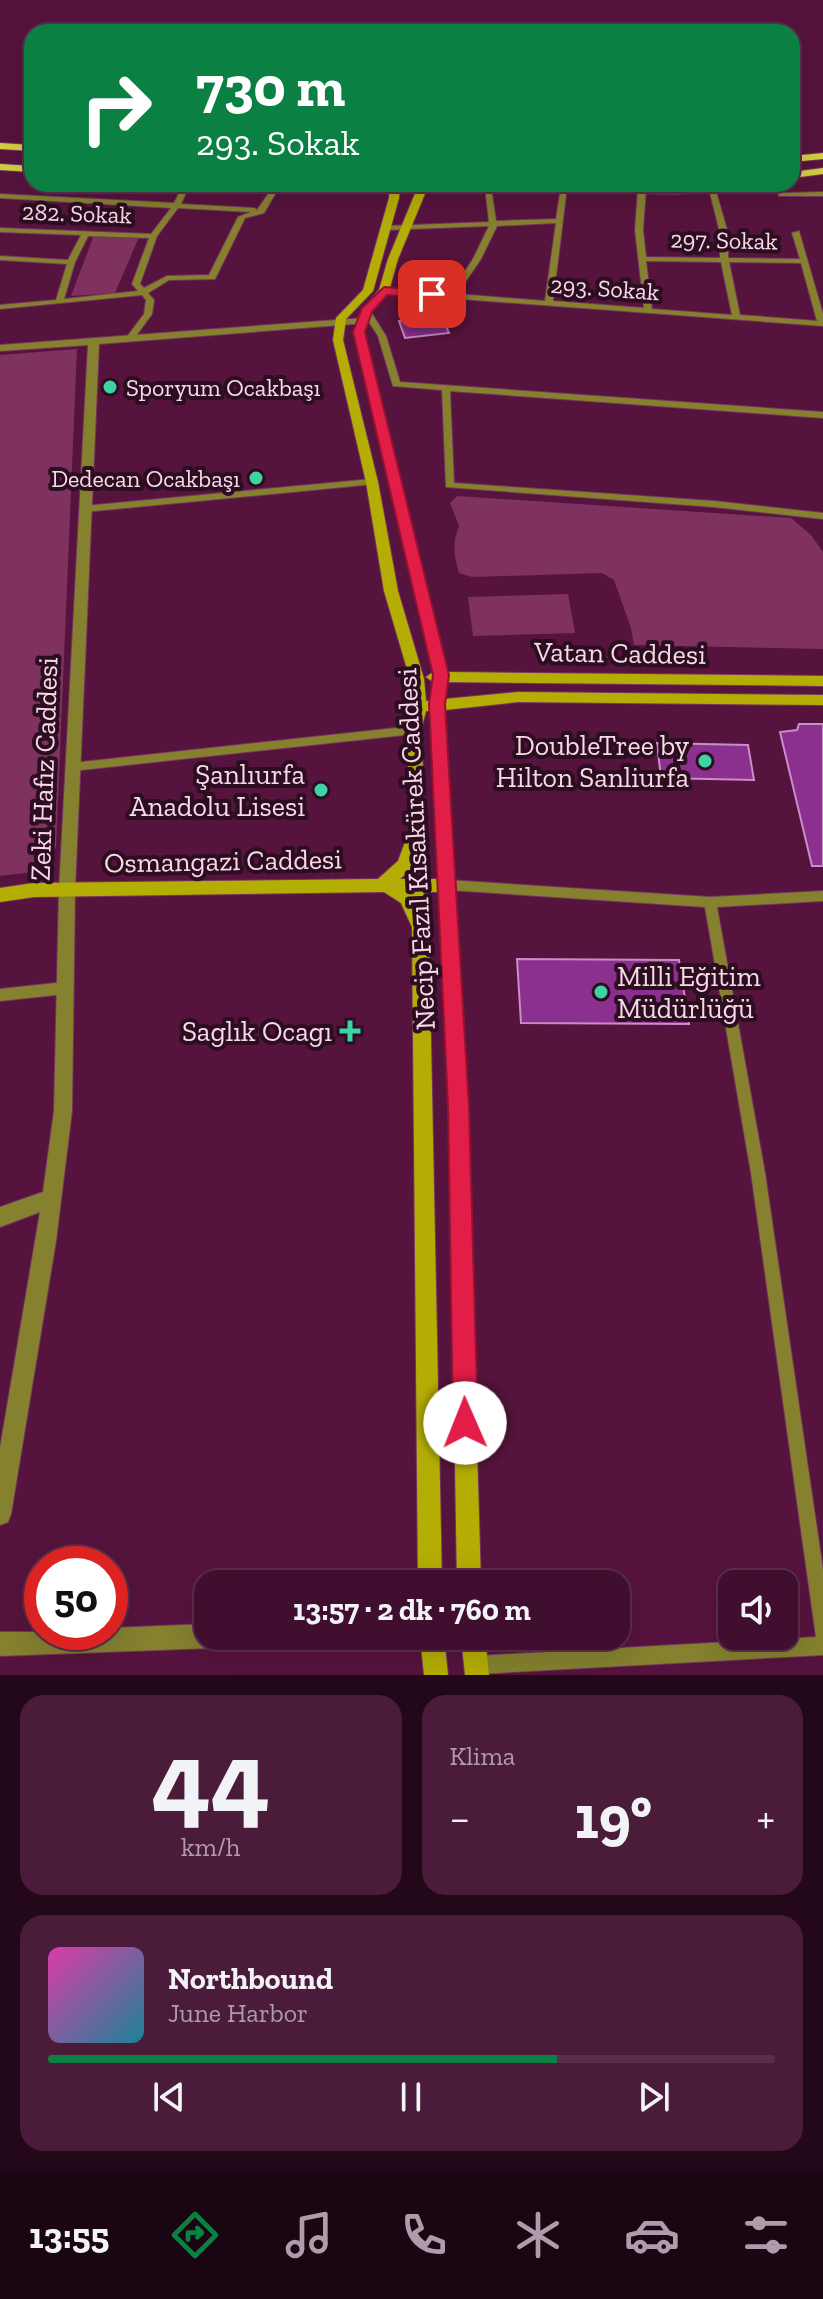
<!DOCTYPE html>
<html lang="tr">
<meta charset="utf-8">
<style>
:root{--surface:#400e2e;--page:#4b1c3a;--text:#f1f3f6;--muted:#ae9caa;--line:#592e4a;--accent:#0b8043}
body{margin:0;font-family:"Zilla Slab",serif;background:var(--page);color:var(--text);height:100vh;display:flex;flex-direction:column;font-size:30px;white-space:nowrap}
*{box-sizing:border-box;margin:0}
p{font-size:26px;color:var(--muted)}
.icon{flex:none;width:44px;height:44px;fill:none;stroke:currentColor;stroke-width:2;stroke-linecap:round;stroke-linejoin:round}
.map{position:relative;height:1675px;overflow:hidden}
.details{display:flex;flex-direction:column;gap:20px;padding:20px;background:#230819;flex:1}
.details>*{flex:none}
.hud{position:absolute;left:24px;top:24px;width:776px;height:168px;border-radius:24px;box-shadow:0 8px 32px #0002,0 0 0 2px var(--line);background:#0b8043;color:#fff;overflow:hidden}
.controls{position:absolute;left:718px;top:1570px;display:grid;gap:16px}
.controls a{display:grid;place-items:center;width:80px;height:80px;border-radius:16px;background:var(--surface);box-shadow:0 8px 32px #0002,0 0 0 2px var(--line);font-size:40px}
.speed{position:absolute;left:24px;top:1546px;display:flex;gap:16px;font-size:40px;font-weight:700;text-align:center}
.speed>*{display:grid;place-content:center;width:104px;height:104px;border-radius:50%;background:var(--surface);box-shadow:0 8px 32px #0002,0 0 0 2px var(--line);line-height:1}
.speed .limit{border:12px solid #d22;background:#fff;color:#111}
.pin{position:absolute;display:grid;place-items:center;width:68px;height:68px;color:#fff;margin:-34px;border-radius:16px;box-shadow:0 4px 12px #0006}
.me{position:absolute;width:88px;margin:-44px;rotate:359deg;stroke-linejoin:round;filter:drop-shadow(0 0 6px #0008)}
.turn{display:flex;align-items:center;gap:28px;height:168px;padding:0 40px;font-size:36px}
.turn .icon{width:104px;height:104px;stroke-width:2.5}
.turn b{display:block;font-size:56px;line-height:68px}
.big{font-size:60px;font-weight:700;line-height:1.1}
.details .widget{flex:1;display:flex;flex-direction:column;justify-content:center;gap:12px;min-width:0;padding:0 28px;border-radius:24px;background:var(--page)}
.details .dial{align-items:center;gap:0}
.dial b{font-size:104px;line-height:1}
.song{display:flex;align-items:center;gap:24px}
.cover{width:96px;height:96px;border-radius:12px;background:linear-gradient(135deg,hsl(320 70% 55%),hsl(190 70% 35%))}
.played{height:8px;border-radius:4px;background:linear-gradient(90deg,var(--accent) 70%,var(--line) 70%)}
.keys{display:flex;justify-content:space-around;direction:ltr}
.heat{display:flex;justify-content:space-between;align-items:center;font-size:44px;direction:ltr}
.details .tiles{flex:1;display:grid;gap:20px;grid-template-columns:1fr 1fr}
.widget:last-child{grid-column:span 2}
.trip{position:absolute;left:194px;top:1570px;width:436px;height:80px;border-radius:24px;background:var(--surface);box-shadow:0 8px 32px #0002,0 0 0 2px var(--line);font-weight:700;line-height:80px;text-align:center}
.tabs{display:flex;height:128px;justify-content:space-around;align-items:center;background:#1a0612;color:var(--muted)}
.tabs .icon{width:56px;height:56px}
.tabs .selected{color:var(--accent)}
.tabs b{font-size:36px;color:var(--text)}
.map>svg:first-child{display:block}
.green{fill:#7f315f}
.building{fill:#8c308f;stroke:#ca8dc9;stroke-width:2}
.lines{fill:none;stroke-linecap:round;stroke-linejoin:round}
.minor-casing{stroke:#74365c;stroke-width:2}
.tertiary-casing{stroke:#74365c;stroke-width:2}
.secondary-casing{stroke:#74365c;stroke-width:2}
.primary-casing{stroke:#74365c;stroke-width:2}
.minor{fill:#85812f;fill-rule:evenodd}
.tertiary{fill:#85812f;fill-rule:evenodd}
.secondary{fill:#b4ad03;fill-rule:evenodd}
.primary{fill:#d4ce42;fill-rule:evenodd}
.route{fill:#e11d48;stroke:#92132f;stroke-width:2}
.poi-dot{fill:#3cd4a4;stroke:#2b0e1f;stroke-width:3}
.labels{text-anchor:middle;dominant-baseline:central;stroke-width:8;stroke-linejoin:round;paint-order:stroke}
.far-street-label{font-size:24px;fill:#fad8e9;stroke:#2b0e1f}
.far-poi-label{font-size:24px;fill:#fad8e9;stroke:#2b0e1f;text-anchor:start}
.street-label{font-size:28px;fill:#fad8e9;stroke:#2b0e1f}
.poi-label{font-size:28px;fill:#fad8e9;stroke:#2b0e1f;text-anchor:end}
</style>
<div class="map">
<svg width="823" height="1675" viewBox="0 0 823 1675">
<rect width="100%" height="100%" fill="#56133d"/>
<path class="green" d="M94 235 139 237 115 293 71 296Z
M77 349 56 847 41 871 0 876V355Z
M457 496 791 518 811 535 823 552V649L634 645 631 628 614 580 602 573 472 577 459 573C454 556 452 543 459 526L450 503Z
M568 594 575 633 473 636 468 597Z"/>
<path class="building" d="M436 317 438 321H444L449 333 405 338 399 321Z
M799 724H823V866H812L780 732 797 730Z
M657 743 748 745 754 780 661 778Z
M517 959 679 960 689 1024 521 1023Z"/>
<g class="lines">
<g class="minor-casing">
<path id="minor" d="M570 23 584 31 585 32H578L568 26Z
M184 184H190L181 204 254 208 257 210 275 184H281L264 213 245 218 215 279 169 280 148 293 154 300 152 314 133 340 126 338 144 314 146 300 142 295 0 309V305L56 300 67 264 0 260V256L68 260 81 235 0 232V228L151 234 171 208 0 198V194L174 203ZM178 208 251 212 238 217 209 275 167 276 144 288 140 284 157 236ZM88 236 149 238 132 284 138 291 64 299 75 262Z
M776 184H782L784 193 823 192V196H779Z
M488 185 491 187 496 221 556 219 561 187 564 185 567 187 553 301 644 308 635 230 638 189 642 187 646 189 643 230 646 257 720 258V233L709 189 715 188 728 233V258L800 259 792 233 799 231 823 314V326L381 293V289H384L450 294 473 259 489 226 386 230 382 228 386 226 489 222 485 187ZM556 223 545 301 457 294 481 259 497 226ZM646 261 721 262 732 315 652 309ZM729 262 801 263 817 321 740 315Z
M363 309H369L386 336 400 382 823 412V418L450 391 454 483 714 501 823 513V519L714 507 446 487 442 390 393 386 378 336 362 311Z
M372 479 375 480V484L84 512 79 509 84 506Z
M414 726 420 730 414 734 72 771 66 767 72 763Z
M448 880 710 897 823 891V901L717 907 765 1173 823 1570V1655L476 1674 470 1671 467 1665 470 1659 476 1656 816 1637 751 1173 705 907 448 890 444 889 442 885 444 881Z
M65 982 70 984 72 988 70 992 65 994 0 1001V989Z"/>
</g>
<g class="tertiary-casing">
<path id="tertiary" d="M363 318 367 319V323L99 344 75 890 72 1111 56 1241 11 1514 8 1522 0 1525V1448L40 1212 0 1227V1207L43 1192 54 1111 59 890 88 345 0 351V345Z
M208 1624V1636H224L221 1645 212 1648 0 1656V1632H110V1628Z"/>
</g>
<g class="secondary-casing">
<path id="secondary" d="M390 184H400L399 198 373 291 346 319 343 340 378 482 398 591 424 679 426 701H430L433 682 426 677 433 672 354 332 361 311 379 290 388 259 419 184H429L398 259 389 291 371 312 364 332 447 672 823 676V686L447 682 445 699 518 692 823 695V705L518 702 445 710 467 1107 481 1584H457L449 1107 439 892H428L442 1584H418L412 927 401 903 384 892 34 897 0 902V888L34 883 378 879 398 861 410 829 407 730 412 707 410 679 384 591 366 482 333 340 336 318 363 290 389 198ZM426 711H430L438 879H428L421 730ZM411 868 412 879H400L411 869Z
M420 1636H444L448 1675H424Z
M461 1636H485L489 1675H465Z"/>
</g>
<g class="primary-casing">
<path id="primary" d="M0 143 32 145V151L0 149Z
M823 153V159L792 162V156Z
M0 164 32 166V172L0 170Z
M823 168V174L792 178V172Z
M369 184 676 186 787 184 781 187 676 194 375 187Z"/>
</g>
<use href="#minor" class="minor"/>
<use href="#tertiary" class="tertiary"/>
<use href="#secondary" class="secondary"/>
<use href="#primary" class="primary"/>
</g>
<path class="route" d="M384 287 432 291 438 294 432 298 387 295 372 312 365 332 449 675 445 704 469 1107 478 1423 474 1432 465 1435 456 1432 453 1423 448 1107 429 704 433 675 353 332 362 308Z"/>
<g class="poi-dot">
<circle cx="110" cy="387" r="8"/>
<circle cx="256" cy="478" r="8"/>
<circle cx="705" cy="761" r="8"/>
<circle cx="321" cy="790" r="8"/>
<circle cx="601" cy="992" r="8"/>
<path d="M346 1019h8v8h8v8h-8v8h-8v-8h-8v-8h8z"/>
</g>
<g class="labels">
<g class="far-street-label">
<text transform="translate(77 213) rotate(2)">282. Sokak</text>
<text transform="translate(724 240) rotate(1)">297. Sokak</text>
<text transform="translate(605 288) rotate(4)">293. Sokak</text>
</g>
<g class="far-poi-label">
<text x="126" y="387">Sporyum Ocakbaşı</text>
<text x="240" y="478" text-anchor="end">Dedecan Ocakbaşı</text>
</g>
<g class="street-label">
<text transform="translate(620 653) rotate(1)">Vatan Caddesi</text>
<text transform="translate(44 769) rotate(-88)">Zeki Hafız Caddesi</text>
<text transform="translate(416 849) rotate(-93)">Necip Fazıl Kısakürek Caddesi</text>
<text transform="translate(223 861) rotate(-1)">Osmangazi Caddesi</text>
</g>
<g class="poi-label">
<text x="689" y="745">DoubleTree by<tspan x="689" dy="32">Hilton Sanliurfa</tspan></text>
<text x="305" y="774">Şanlıurfa<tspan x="305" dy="32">Anadolu Lisesi</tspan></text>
<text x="617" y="976" text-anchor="start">Milli Eğitim<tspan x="617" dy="32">Müdürlüğü</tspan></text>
<text x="332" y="1031">Saglık Ocagı</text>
</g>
</g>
</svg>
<div class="controls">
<a><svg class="icon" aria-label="sound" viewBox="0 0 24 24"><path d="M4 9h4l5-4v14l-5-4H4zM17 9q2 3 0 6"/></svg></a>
</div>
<div class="speed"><div class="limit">50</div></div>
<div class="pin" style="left:432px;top:294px;background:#d93025"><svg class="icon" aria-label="arrive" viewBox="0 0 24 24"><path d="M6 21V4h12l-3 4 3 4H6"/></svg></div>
<svg class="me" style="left:465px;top:1423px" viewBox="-20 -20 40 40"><circle r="19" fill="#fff"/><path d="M0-13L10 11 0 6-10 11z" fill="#e11d48"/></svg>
<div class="trip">13:57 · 2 dk · 760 m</div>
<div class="hud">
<div class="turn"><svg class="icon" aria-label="right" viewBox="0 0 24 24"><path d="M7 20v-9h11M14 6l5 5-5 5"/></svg><div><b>730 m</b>293. Sokak</div></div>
</div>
</div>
<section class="details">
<div class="tiles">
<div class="widget dial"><b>44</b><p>km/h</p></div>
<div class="widget"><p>Klima</p>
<div class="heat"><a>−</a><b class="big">19°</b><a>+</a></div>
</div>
<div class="widget">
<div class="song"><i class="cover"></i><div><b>Northbound</b><p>June Harbor</p></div></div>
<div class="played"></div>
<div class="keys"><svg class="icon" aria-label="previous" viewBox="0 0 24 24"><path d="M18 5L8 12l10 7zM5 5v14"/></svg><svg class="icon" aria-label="pause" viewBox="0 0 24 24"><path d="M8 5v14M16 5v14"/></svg><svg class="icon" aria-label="next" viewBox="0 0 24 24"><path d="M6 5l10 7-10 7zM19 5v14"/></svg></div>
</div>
</div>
</section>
<nav class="tabs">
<b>13:55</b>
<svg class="icon selected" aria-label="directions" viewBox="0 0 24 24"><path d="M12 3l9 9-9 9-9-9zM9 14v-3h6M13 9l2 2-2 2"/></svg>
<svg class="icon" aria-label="music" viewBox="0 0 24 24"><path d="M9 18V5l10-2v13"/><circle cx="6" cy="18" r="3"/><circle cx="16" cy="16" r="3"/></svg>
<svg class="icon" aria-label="phone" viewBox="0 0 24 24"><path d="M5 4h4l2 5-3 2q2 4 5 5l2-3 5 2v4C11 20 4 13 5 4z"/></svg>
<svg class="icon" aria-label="climate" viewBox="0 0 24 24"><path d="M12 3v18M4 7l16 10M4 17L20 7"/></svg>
<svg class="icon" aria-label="car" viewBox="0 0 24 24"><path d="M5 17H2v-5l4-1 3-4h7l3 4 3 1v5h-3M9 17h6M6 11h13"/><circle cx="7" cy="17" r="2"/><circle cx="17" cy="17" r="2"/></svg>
<svg class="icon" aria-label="filters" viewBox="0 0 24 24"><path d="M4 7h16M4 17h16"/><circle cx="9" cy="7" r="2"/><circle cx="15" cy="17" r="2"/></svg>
</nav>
